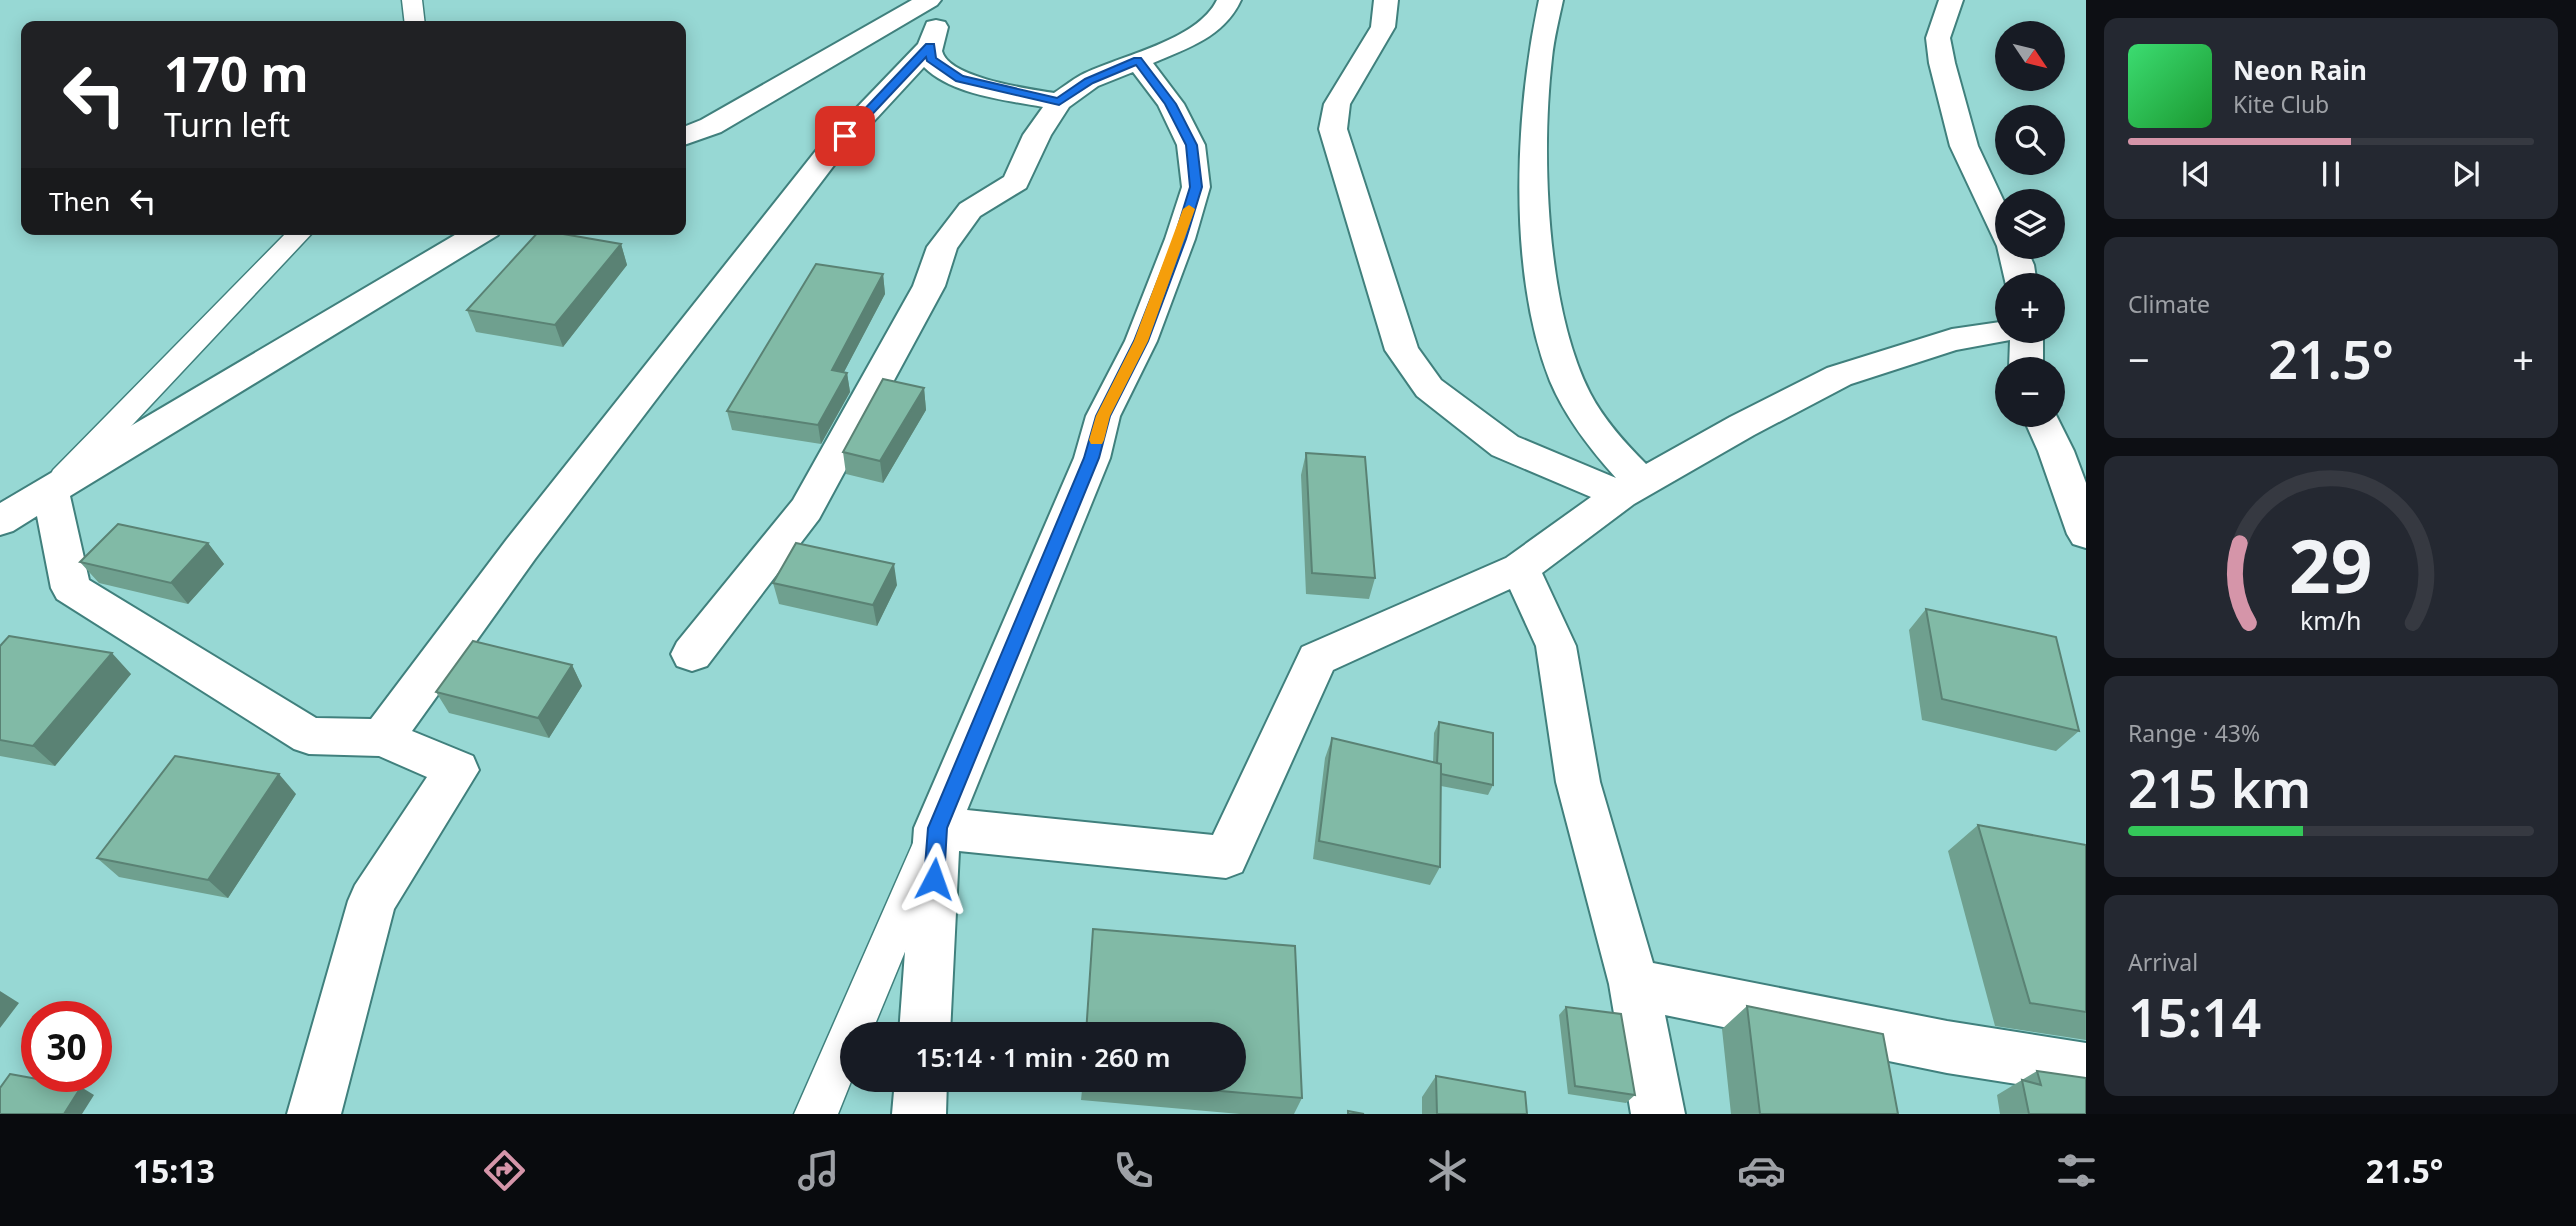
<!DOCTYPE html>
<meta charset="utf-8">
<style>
:root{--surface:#171b24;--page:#242831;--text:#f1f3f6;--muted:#9ea1a6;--line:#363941;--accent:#d595a9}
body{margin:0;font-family:"Noto Sans",sans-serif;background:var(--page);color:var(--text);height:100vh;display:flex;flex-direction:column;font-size:26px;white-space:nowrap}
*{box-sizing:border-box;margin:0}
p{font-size:23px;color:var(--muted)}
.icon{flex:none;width:38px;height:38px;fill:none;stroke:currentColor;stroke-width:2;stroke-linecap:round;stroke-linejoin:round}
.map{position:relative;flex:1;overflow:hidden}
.drawer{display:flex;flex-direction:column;gap:18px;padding:18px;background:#0d0f14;width:490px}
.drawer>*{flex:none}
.banner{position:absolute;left:21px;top:21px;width:665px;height:214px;border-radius:14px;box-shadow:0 4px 18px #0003;background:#202124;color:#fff;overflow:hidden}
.needle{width:46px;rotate:125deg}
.fabs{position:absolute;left:1995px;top:21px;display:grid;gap:14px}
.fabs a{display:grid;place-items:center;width:70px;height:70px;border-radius:50%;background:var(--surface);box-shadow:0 4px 18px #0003;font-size:35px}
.speed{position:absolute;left:21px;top:1001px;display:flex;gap:14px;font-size:35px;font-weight:700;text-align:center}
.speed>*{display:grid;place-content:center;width:91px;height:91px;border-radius:50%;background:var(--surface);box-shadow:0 4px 18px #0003;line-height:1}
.speed .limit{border:10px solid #d22;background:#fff;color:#111}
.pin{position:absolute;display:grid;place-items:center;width:60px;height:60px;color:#fff;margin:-30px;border-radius:14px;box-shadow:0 4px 10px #0006}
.me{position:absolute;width:77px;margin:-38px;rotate:4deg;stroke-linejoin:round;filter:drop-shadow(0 0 5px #0008)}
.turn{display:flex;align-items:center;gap:24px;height:147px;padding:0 28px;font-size:32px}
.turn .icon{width:91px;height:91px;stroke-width:2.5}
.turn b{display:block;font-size:49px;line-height:60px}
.then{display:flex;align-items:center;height:66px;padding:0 28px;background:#0003;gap:14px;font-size:26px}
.big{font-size:52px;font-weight:600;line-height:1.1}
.drawer .widget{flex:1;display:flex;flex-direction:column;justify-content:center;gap:10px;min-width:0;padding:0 24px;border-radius:14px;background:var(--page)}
.drawer .dial{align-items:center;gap:0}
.dial svg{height:182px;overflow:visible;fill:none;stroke:var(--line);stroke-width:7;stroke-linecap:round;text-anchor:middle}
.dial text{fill:var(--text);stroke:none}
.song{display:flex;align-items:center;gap:21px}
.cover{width:84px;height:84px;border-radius:10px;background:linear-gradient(135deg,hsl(140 70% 55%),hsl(130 70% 35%))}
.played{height:7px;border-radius:4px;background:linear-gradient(90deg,var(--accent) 55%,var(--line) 55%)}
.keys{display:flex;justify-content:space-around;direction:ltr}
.heat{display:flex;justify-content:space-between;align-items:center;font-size:38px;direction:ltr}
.charge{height:10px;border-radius:5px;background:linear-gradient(90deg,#34c759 43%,var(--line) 0)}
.trip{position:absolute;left:840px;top:1022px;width:406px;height:70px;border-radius:35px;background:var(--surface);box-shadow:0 4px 18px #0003;font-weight:600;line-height:70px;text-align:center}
.menu{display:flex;height:112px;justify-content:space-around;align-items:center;background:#090b0e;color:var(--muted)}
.menu .icon{width:49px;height:49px}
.menu .on{color:var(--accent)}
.menu b{font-size:32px;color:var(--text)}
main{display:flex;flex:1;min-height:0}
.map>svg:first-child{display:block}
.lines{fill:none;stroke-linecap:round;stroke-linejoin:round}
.service-casing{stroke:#40807d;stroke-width:3}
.minor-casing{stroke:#40807d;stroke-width:4}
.service{fill:#fff;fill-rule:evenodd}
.minor{fill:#fff;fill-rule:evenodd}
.wall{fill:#6fa08f}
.shaded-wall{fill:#5a8274}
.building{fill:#81baa6;stroke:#5a8274;stroke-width:2}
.route{fill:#1a73e8;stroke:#114b97;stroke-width:2}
.slow{fill:#f59e0b}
</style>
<main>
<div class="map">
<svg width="2086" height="1114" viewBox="0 0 2086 1114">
<rect width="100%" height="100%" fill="#97d8d4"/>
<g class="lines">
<g class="service-casing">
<path id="service" d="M402 0H422L425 26H405Z
M290 229H316L75 486 64 489 53 486 49 478 53 470Z
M926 838 939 843 945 855 871 1034H852V1079L838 1114H794L913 843Z"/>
</g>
<g class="minor-casing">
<path id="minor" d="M912 0H941L937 5 721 132 681 146V128L701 120Z
M1217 0H1241C1224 37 1188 48 1153 63L1184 104 1205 145 1210 187 1195 239 1157 341 1120 416 1110 458 967 810 1213 835 1302 647 1506 558 1591 497 1492 455 1417 396 1385 350 1319 129 1324 104 1371 27 1374 0H1398L1395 27 1350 104 1347 129 1418 348 1441 380 1518 437 1616 478C1590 449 1565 417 1550 381 1507 272 1515 113 1539 0H1563C1559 19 1554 38 1552 58 1541 154 1546 306 1590 393 1604 420 1625 443 1646 464L1730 417 1827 368 1952 329 2007 321V331H2043V369H2009L2010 340 1956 350 1851 384 1754 435 1634 504 1542 573 1576 646 1600 782 1653 963 1947 1021 2086 1043V1095L1947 1073 1665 1015 1685 1114H1631L1609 984 1556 782 1536 646 1510 589 1333 670 1242 872 1226 878 959 851 950 1034H899L914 828 1074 458 1086 416 1125 341 1165 239 1182 187 1177 145 1158 105 1133 72 1098 86 1069 107 1051 135 1026 188 980 216 957 248 945 286 819 519 707 666 692 671 677 666 671 654 677 642 793 500 913 286 927 247 960 204 1004 177 1023 135 1043 107C1006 100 952 95 924 67L838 160 535 559 412 731 473 756 479 770 394 909 341 1114H287L348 901 355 885 427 777 379 756 309 754 294 749 57 599 51 588 37 516 13 531 0 535V503L465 229H502L498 235 70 496 89 580 316 718 371 719 507 539 818 148 918 44 927 22 936 20 945 22 948 27 942 51C948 78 1030 89 1054 93 1063 87 1072 80 1081 75 1121 55 1197 41 1217 0Z
M1939 0H1963L1950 38 1955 63 1978 146 2007 208V247H2026L2034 265 2037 285H2006L1997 246 1950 146 1929 63 1926 38Z
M2053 409 2074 451 2086 483V548L2073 544 2067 534 2038 451 2022 415H2053Z
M895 1080H947L946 1114H892Z"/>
</g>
<use href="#service" class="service"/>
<use href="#minor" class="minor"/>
</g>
<path class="wall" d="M621 244 627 265 563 347 476 332 467 310Z
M883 274 885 294 844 372 847 373 850 392 821 444 732 430 727 411Z
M924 388 926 410 883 483 846 474 843 452Z
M1306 453 1375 578 1369 599 1306 594 1301 475Z
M208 543 224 564 188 604 99 583 80 562Z
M773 583 897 585 877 626 779 604Z
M1926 609 2079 731 2056 751 1922 720 1909 630Z
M0 646 131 674 55 766 0 756Z
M572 665 582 686 549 738 449 713 436 692Z
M1439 722 1493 785 1488 795 1441 786 1440 867 1430 885 1313 859 1325 758 1332 738 1433 762 1434 733Z
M296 794 228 898 119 877 97 858Z
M1978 825 2086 845V1040L1995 1026 1948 851Z
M1747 1006 1898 1114H1731L1722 1029Z
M1566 1007 1635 1095 1626 1103 1568 1094 1559 1015Z
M2037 1071 2086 1114H2000L1997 1095Z
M1436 1076 1527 1114H1422V1097Z
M1083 1080H1234L1302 1098 1294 1114H1240L1081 1100Z"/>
<path class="shaded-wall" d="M621 244 627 265 563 347 555 325Z
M883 274 885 294 835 389 832 370Z
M847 373 850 392 821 444 818 425Z
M924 388 926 410 883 483 880 461Z
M208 543 224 564 188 604 171 583Z
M894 564 897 585 877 626 873 605Z
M112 653 131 674 55 766 33 746Z
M572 665 582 686 549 738 538 718Z
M279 774 296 794 228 898 208 880Z
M0 991 19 1003 0 1028Z
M81 1087 94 1095 82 1114H64Z"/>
<path class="building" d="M540 230 621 244 555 325 467 310Z
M816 264 883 274 832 370 847 373 818 425 727 411Z
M883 379 924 388 880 461 843 452Z
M1306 453 1365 457 1375 578 1312 573Z
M118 524 208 543 171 583 80 562Z
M796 543 894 564 873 605 773 583Z
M1926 609 2056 637 2079 731 1942 699Z
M9 636 112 653 33 746 0 740V646Z
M473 641 572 665 538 718 436 692Z
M1439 722 1493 733V785L1441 774V764L1437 763Z
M1332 738 1441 764 1440 867 1319 841Z
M175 756 279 774 208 880 97 858Z
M1978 825 2086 845V1012L2030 1003Z
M1093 929 1295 946 1302 1098 1095 1080H1234V1034H1086Z
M1747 1006 1883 1034 1898 1114H1760Z
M1566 1007 1621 1014 1635 1095 1575 1086Z
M2037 1071 2086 1078V1114H2029L2022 1080 2041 1085Z
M10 1074 81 1087 64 1114H0V1088Z
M1436 1076 1525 1092 1527 1114H1437Z
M1348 1111 1364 1114H1348Z"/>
<path class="route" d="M926 44H934L936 58 963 76 1057 98 1085 79 1134 58H1141L1176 104 1197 145 1202 187 1186 239 1148 341 1110 416 1099 458 947 828 944 879 941 886 934 888 927 886 924 879 928 828 1084 458 1096 416 1134 341 1174 239 1190 187 1186 145 1165 104 1136 65 1093 83 1059 105 956 81 927 61 926 57 849 139H841V134Z"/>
<path class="slow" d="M1189 205 1195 209 1148 341 1110 416 1104 440 1102 444H1091L1089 440 1096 416 1134 341 1183 209Z"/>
</svg>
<div class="fabs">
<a><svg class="needle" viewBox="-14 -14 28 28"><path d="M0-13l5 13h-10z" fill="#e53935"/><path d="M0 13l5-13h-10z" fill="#9ea1a6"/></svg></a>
<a><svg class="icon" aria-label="search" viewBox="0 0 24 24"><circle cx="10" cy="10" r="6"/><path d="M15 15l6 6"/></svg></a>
<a><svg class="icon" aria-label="layers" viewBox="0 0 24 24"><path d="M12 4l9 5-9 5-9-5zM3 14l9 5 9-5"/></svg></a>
<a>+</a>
<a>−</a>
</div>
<div class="speed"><div class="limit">30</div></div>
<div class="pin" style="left:845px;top:136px;background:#d93025"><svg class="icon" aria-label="arrive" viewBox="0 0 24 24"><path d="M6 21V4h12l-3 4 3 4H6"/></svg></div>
<svg class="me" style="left:934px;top:879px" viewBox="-20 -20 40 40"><path d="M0-17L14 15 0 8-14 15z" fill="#1a73e8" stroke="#fff" stroke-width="4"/></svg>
<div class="trip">15:14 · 1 min · 260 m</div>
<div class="banner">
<div class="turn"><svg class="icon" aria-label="left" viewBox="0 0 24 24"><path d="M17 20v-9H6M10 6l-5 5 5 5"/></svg><div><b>170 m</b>Turn left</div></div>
<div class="then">Then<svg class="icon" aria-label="left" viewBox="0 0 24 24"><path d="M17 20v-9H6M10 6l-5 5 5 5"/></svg></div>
</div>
</div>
<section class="drawer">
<div class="widget">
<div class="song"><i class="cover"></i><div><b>Neon Rain</b><p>Kite Club</p></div></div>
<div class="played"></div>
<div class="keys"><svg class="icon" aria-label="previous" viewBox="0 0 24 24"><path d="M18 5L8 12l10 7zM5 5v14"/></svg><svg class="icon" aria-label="pause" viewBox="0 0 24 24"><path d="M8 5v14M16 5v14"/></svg><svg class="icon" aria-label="next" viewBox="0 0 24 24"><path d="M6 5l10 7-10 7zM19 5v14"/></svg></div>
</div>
<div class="widget"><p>Climate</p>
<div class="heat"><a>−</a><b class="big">21.5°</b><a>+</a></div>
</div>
<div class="widget dial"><svg viewBox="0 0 100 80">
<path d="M14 69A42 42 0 1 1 86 69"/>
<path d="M14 69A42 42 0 0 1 10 34" stroke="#d595a9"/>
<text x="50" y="56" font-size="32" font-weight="700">29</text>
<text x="50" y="72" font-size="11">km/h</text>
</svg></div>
<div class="widget"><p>Range · 43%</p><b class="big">215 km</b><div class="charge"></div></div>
<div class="widget"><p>Arrival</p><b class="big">15:14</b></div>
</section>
</main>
<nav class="menu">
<b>15:13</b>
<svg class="icon on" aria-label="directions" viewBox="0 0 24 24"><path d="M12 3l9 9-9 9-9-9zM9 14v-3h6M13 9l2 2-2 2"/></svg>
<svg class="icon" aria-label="music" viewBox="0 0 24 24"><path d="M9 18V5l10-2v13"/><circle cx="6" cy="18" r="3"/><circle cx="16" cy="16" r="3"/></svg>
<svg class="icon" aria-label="phone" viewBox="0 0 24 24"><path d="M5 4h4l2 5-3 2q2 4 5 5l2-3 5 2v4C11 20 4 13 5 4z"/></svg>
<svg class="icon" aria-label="climate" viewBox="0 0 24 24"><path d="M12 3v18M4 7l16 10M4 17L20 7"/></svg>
<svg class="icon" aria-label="car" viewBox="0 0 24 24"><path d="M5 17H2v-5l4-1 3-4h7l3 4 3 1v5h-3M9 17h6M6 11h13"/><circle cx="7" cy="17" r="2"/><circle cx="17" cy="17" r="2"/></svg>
<svg class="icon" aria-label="filters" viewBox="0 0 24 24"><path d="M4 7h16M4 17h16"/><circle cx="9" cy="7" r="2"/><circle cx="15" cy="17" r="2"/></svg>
<b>21.5°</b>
</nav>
